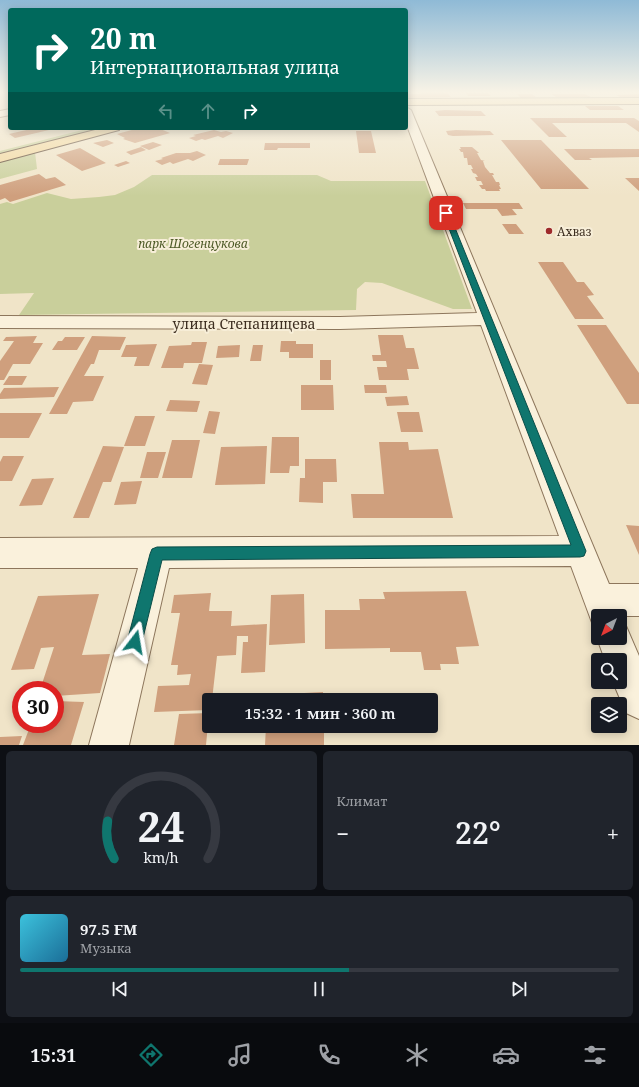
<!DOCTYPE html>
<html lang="ru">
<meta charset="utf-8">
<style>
:root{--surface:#171b24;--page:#20242c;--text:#f1f3f6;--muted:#9ea1a6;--line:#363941;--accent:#0f766e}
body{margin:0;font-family:"Noto Serif",serif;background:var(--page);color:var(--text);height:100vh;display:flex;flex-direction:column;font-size:15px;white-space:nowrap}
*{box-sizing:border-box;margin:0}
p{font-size:13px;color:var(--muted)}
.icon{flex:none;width:22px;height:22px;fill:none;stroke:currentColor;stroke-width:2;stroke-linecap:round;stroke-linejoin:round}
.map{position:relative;height:745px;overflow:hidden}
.side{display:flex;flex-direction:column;gap:6px;padding:6px;background:#0d0f14;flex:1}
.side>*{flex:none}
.top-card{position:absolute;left:8px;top:8px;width:400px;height:122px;border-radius:4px;box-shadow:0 2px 10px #0003;background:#00695c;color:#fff;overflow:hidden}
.needle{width:26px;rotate:222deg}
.fabs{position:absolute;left:591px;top:609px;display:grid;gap:8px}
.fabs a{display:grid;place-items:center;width:36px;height:36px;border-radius:4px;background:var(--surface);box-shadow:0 2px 10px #0003;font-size:20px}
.speed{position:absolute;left:12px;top:681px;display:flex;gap:8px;font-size:20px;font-weight:700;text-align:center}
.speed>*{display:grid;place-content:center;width:52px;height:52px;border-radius:50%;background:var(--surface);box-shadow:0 2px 10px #0003;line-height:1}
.speed .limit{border:6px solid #d22;background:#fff;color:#111}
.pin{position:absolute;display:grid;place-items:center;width:34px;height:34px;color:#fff;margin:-17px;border-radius:8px;box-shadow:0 2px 6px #0006}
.me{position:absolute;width:44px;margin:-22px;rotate:14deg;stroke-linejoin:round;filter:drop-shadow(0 0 3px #0008)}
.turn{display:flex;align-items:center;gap:14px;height:84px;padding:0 16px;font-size:18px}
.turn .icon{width:52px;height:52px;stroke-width:2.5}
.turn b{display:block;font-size:28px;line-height:34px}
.lanes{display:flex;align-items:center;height:38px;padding:0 16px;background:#0003;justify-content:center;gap:20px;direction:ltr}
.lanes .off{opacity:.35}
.big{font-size:30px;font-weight:600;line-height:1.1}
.side .tile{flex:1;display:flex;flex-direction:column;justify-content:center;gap:6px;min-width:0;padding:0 14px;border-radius:6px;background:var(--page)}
.side .dial{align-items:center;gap:0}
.dial svg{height:104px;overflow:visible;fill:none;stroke:var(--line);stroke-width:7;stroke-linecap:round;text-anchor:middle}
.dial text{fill:var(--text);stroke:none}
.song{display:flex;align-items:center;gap:12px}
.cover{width:48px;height:48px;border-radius:6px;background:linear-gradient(135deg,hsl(190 70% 55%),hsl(200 70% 35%))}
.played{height:4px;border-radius:2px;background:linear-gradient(90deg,var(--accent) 55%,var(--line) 55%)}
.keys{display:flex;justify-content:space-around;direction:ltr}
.heat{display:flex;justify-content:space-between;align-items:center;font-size:22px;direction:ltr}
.side .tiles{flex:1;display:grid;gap:6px;grid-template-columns:1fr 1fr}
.tile:last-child{grid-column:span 2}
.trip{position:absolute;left:202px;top:693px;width:236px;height:40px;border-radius:4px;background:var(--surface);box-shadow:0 2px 10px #0003;font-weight:600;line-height:40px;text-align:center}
.tabs{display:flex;height:64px;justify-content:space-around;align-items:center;background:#090b0e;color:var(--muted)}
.tabs .icon{width:28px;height:28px}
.tabs .active{color:var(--accent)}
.tabs b{font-size:18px;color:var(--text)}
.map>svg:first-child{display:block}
.green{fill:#c9cf9b}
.building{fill:#cf9f7d}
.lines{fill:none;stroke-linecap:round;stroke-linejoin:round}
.minor-casing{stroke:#8d765c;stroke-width:2}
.major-casing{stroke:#5b4430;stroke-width:2}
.minor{fill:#faf1dc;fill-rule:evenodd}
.major{fill:#f3d9a0;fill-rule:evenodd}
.route{fill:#0f766e;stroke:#0a4d48}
.poi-dot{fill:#9e2a2b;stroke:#f7eed8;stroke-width:1.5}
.labels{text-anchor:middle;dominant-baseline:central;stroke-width:4;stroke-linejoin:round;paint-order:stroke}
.far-poi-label{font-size:12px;fill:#3d2e20;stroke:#f7eed8;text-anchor:start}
.far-park-label{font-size:12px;font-style:italic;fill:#4d5a26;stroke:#f7eed8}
.street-label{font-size:14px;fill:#3d2e20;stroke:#f7eed8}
</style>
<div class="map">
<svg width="639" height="745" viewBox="0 0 639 745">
<rect width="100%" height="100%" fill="#f0e4c8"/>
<path class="green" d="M90 128H109L0 156V151Z
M35 152 37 169 0 179V162Z
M152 175H317L331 181H425L472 309H453L382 283 365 282 357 289 356 310 19 315 34 293 0 294V204L7 202 13 204 47 193 71 199 99 197 115 195 134 187Z"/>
<path class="building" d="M419 92H443L444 93 448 94 451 97 406 98V94H421Z
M466 93H488L491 96H468Z
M517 94H532L536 97 521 98Z
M551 94H585L591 97H556Z
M639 94V97H620L616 95Z
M585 106H618L624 110H590Z
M445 110 481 111 486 116H439L435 111Z
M530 118H634L639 121V132L626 123H552L567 137H549Z
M46 128 49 130 15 138 9 134 35 128Z
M139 128H158L170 133 135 143 123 139 125 138 117 134Z
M214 130 221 132 226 131 233 133 223 138 218 136 205 140 202 139 196 141 189 138 196 136 193 135Z
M456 130 490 131 494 135 453 136 448 135 446 131Z
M356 131H371L376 153H359Z
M107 140 114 143 103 147 93 143Z
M501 140H541L589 189H541Z
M153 142 162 145 149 150 140 146Z
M265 143H310V148H278L277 150H264Z
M141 147 146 150 131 155 126 152Z
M460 147H472L478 152 479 153H477L481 160 485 161H483L485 167 490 173H493L494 175H492L496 182H499L500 185H499L501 189H499L500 191H486L485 189H482L479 185H483L481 181H477L475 177H478L476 174 473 173 471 169H473L471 165H468L467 158H464L463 152H461L459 149H461Z
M80 148 106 163 82 171 56 155Z
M564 149H639V157L589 158 592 160H575Z
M197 151 206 155 193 161 188 159 173 164 170 162 162 165 155 161 163 159 161 158 176 153H190Z
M220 159H249L247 165H218Z
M126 161 130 163 118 167 114 165Z
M39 174 46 179 55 177 66 185 10 202 5 198 0 200V185Z
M625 178H639V191Z
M463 203H519L523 209H512L517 215 502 216 497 209H466Z
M502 224H516L524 234H509Z
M538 262H563L577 282H584L594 295 587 296 604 319H575Z
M577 325H606L639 373V404H627Z
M378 335H403L406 348H414L419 369H407L409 380H379L377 367H387L386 361H373L372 355H381Z
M37 336 33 343H43L30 364H13L4 380H0V361L14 341H3L6 337Z
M92 336 126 337 120 350H99L94 364H91L84 376H104L93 401 73 402 67 414H49Z
M65 337H85L77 350H52L58 341H62Z
M281 341H296V344H313V358H289V352H280Z
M192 342H207L202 363H184L183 368H161L169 346 191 345Z
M157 344 149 366H134L137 357H121L126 345Z
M240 345 239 357 216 358 218 346Z
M253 345H263L261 361H250Z
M320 360H331V380H320Z
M199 364 213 365 207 385 192 384Z
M9 376H27L22 385H3Z
M301 385H333L334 410H301Z
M364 385H386L387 393H365Z
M59 387 54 397 0 399V394L4 388Z
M407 396 409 405 387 406 385 397Z
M170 400 200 401 197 412 166 411Z
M209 411 220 412 215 434 203 433Z
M397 412H419L423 432H401Z
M0 413H42L29 438H0Z
M135 416H155L145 446H124Z
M272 437H299V466H290L289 473H270Z
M172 440H200L192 478H162Z
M379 442H408L409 450 438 449 453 518H353L351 494H384Z
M103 446 124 447 111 482H103L89 518H73Z
M267 446 265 484 215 485 221 447Z
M147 452H166L158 478H140Z
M3 456H24L12 481H0V462Z
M305 459H336L337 482H323V503L299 502 300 478H305Z
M54 478 42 505 19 506 32 479Z
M142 481 136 504 114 505 121 482Z
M626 525 639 526V555Z
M466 591 479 646 456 647 459 664H440L441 670H424L421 652H390V648L325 649V610H360L359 599H385L383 592Z
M211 593 209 611H232L231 626 267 624 265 672 241 673 243 642H248V636H237L236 655 217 656 212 700H209V710L154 712 158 686 189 685 191 674 177 675 178 665H171L180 613H171L174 595Z
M99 594 82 655 110 654 100 693 55 696V690H40L54 647 41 648 34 669 11 670 38 596Z
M304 594 305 643 269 645 271 595Z
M323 692V700H267V695Z
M55 701 84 702 71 745H23L31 724H55Z
M209 713 206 745H174L179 714Z
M266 726H324V745H265Z
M22 736 19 745H0V737Z"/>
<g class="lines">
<g class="minor-casing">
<path id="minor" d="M406 107 411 110 609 584H639V616H623L620 623V616H598V629L594 628 571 566 169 568 129 745H89L138 568H0V538L559 536 481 325 340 329 0 328V316L340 317 477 313 406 123Z
M10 109V115L0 117V111Z
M620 623 626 626 639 656V719L626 713 613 682H620V660H605L597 638 598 635V638H620Z"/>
</g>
<g class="major-casing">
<path id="major" d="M639 98V104L406 105V99Z
M103 128H120L119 130 0 162V154Z"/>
</g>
<use href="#minor" class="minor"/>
<use href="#major" class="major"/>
</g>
<linearGradient id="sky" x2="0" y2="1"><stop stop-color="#8fbad6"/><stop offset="0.47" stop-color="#f8f3e6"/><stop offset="1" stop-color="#f8f3e6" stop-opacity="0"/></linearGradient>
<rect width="639" height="196" fill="url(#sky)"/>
<path class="route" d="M444 212 449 213 586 551 584 556 580 557 162 560 142 642 140 647 135 649 130 647 127 642 150 554 152 549 157 547 571 545 443 213Z"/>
<circle class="poi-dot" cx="549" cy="231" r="4"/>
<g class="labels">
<g class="far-poi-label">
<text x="557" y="231">Ахваз</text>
</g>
<g class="far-park-label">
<text x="193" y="243">парк Шогенцукова</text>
</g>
<g class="street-label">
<text x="244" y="323">улица Степанищева</text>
</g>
</g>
</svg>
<div class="fabs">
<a><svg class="needle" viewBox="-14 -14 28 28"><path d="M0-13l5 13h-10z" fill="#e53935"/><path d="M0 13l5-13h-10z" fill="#9ea1a6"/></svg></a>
<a><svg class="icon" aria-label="search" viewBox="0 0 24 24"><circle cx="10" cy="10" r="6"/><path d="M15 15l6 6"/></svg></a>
<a><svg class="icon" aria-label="layers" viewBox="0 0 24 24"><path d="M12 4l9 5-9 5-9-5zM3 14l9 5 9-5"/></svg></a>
</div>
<div class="speed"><div class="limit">30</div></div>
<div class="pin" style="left:446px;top:213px;background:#d93025"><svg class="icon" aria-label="arrive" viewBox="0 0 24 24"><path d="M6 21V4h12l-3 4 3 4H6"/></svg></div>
<svg class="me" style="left:135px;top:642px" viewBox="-20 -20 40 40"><path d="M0-17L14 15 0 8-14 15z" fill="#0f766e" stroke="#fff" stroke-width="4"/></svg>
<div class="trip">15:32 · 1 мин · 360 m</div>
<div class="top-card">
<div class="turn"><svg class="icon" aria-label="right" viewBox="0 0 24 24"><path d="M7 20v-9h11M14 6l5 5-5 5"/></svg><div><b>20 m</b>Интернациональная улица</div></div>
<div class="lanes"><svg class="icon off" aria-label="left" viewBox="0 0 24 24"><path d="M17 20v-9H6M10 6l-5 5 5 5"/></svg><svg class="icon off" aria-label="ahead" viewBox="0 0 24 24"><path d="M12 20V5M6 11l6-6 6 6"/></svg><svg class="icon" aria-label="right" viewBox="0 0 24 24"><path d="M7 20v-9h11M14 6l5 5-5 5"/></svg></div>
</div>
</div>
<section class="side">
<div class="tiles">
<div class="tile dial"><svg viewBox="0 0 100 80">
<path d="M14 69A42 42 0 1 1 86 69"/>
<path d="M14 69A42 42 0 0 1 9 40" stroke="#0f766e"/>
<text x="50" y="56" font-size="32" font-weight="700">24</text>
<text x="50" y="72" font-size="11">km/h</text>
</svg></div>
<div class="tile"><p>Климат</p>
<div class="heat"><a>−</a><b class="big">22°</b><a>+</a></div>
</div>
<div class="tile">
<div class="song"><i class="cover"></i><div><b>97.5 FM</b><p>Музыка</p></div></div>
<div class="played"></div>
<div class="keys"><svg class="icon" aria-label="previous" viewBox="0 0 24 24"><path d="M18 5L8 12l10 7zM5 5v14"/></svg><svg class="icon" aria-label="pause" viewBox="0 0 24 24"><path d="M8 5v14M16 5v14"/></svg><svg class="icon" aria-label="next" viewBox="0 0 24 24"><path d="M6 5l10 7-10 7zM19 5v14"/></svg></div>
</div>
</div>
</section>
<nav class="tabs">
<b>15:31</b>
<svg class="icon active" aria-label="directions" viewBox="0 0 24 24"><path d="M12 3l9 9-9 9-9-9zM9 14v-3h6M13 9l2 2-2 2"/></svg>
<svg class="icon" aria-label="music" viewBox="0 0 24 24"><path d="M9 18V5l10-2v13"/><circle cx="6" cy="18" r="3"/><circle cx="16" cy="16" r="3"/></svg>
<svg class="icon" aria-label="phone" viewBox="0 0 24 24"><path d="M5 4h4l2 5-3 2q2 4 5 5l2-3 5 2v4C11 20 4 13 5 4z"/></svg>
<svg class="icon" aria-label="climate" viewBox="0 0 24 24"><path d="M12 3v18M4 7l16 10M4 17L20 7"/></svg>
<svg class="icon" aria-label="car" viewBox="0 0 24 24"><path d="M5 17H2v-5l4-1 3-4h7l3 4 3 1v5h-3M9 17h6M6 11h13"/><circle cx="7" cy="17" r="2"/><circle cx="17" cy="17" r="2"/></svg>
<svg class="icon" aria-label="filters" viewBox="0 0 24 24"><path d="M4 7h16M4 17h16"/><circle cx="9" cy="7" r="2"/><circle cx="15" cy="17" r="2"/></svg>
</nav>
